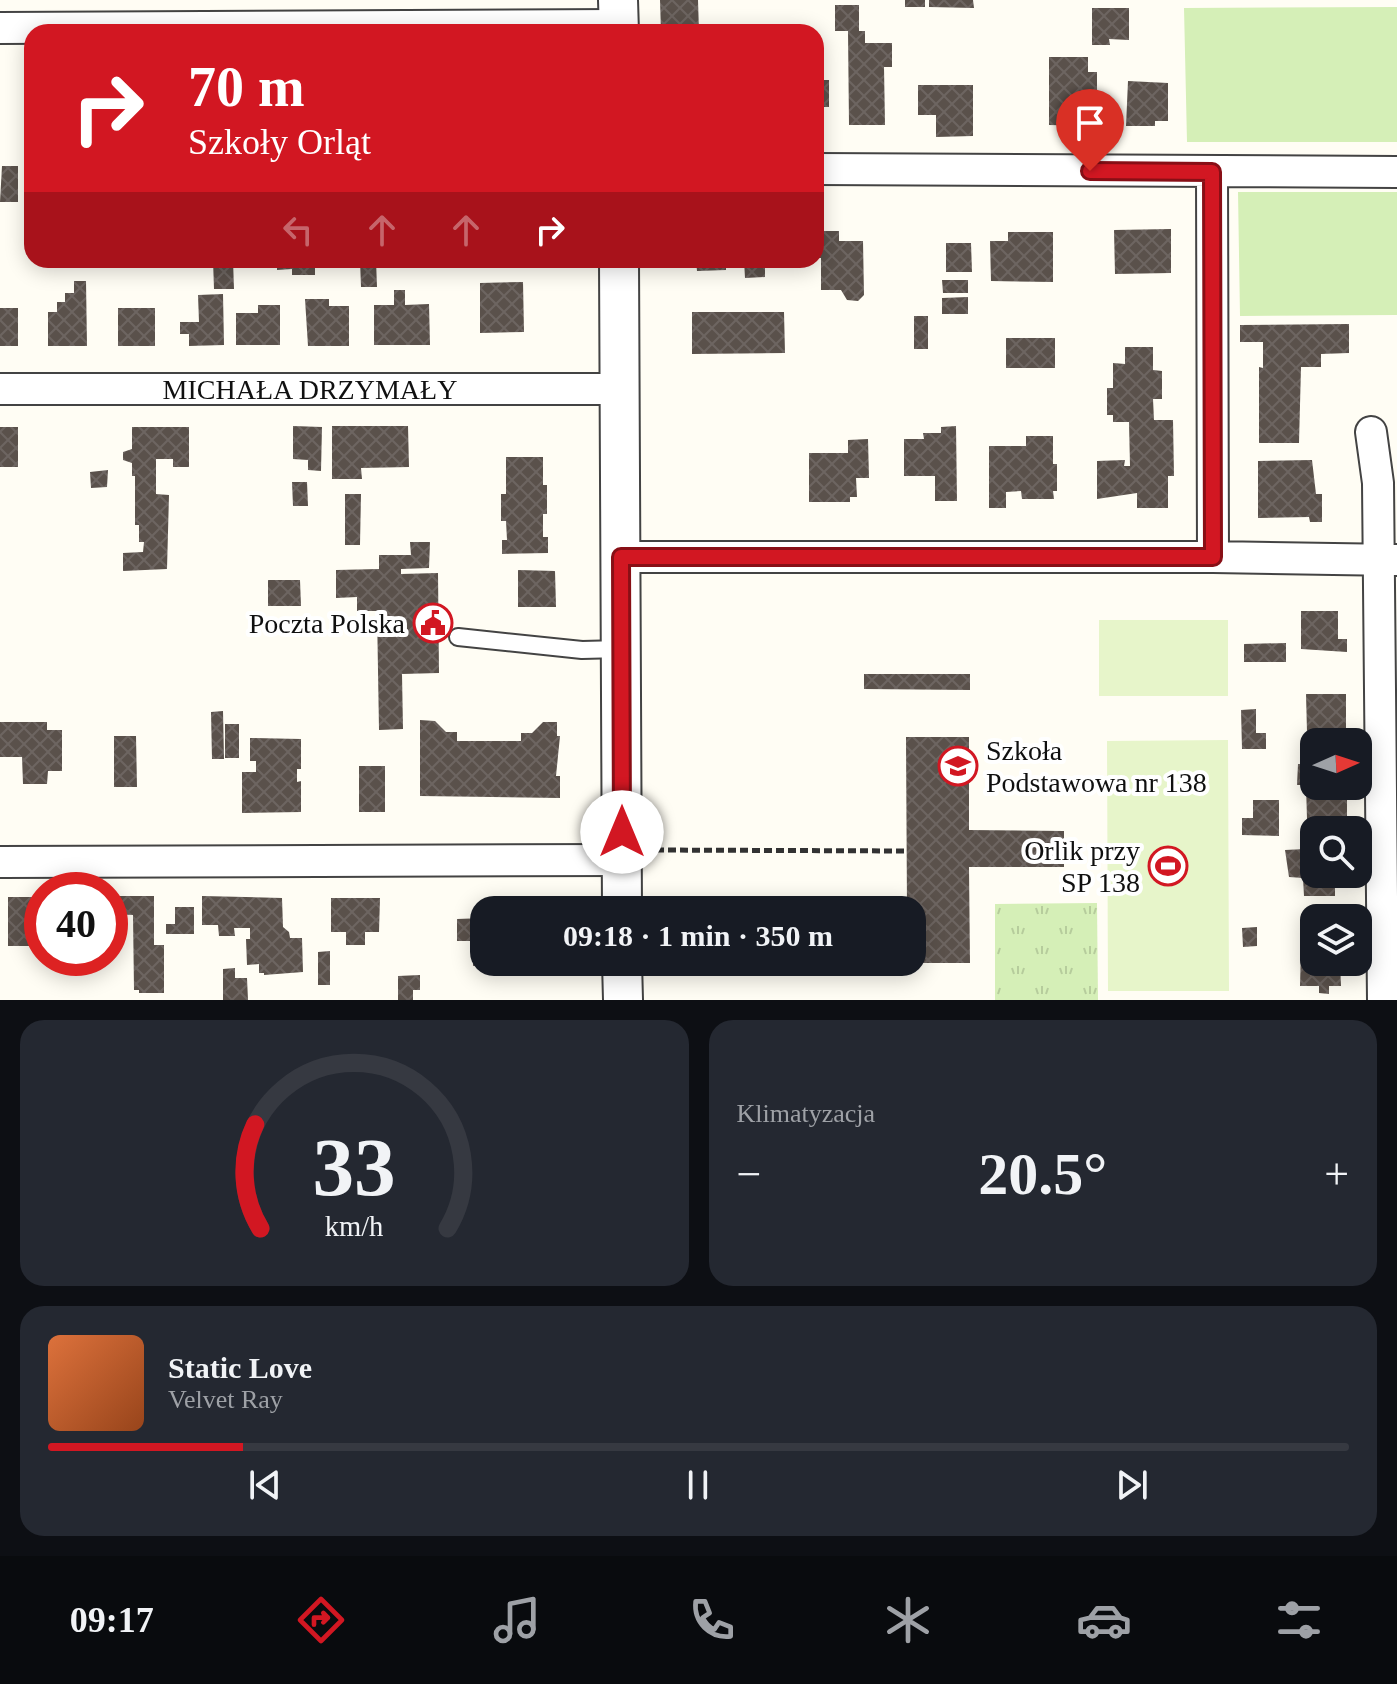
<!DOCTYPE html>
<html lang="pl">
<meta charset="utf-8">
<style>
:root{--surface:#171b24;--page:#242831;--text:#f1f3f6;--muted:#9ea1a6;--line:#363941;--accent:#d21722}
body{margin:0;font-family:Georgia,serif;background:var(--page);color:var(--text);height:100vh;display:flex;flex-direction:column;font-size:30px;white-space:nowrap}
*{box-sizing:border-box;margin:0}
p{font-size:26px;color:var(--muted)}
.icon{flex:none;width:44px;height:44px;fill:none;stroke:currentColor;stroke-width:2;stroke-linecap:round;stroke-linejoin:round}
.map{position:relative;height:1000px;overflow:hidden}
.sheet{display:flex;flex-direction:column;gap:20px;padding:20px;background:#0d0f14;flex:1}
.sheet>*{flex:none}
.top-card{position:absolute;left:24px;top:24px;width:800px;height:244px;border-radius:24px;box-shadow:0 4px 20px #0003;background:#d21722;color:#fff;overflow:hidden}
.needle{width:52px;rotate:87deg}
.tools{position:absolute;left:1300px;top:728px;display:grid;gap:16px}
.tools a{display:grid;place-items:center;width:72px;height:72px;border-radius:16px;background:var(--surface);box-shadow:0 4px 20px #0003;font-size:40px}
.speed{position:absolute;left:24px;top:872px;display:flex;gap:16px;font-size:40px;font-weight:700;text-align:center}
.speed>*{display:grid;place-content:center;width:104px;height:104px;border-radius:50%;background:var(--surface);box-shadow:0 4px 20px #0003;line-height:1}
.speed .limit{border:12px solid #d22;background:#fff;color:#111}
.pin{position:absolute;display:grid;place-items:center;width:68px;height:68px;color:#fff;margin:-82px -34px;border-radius:50% 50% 50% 0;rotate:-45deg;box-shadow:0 0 8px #0007}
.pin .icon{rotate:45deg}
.me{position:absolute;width:88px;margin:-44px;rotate:0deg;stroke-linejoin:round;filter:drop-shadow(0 0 6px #0008)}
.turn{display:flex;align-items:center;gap:28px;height:168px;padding:0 32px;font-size:36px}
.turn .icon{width:104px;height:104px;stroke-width:2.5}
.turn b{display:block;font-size:56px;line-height:68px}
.lanes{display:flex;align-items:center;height:76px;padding:0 32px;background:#0003;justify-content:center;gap:40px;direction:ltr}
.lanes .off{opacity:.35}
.big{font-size:60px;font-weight:700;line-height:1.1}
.sheet .tile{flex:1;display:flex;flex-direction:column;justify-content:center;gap:12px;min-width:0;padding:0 28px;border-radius:24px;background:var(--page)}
.sheet .dial{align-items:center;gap:0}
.dial svg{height:208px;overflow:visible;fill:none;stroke:var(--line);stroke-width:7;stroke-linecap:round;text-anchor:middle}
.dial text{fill:var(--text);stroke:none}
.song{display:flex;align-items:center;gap:24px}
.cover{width:96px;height:96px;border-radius:12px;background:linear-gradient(135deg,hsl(20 70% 55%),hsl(20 70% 35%))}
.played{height:8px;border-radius:4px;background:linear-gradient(90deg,var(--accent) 15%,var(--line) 15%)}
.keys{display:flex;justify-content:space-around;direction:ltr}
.heat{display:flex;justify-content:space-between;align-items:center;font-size:44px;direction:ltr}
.sheet .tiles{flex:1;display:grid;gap:20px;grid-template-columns:1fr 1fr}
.tile:last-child{grid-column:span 2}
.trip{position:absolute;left:470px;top:896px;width:456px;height:80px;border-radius:24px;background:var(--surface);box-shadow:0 4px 20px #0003;font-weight:700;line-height:80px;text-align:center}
.tab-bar{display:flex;height:128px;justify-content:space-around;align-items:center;background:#090b0e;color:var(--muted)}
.tab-bar .icon{width:56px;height:56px}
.tab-bar .selected{color:var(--accent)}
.tab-bar b{font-size:36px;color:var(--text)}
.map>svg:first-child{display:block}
.grass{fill:#d5efb7}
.park{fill:url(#park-tufts)}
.pitch{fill:#e7f5ca}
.building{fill:url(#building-cross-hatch)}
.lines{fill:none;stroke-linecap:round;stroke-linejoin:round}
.service-casing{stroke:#434343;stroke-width:20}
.minor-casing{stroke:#434343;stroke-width:34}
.tertiary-casing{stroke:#434343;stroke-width:42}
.path{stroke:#323232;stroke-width:5;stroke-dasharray:8 4;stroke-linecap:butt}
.service{stroke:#fff;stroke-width:16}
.minor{stroke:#fff;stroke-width:30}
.tertiary{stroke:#fff;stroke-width:38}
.route-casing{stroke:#880f16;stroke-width:20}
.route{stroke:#d21722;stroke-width:14}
.labels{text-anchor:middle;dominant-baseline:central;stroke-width:8;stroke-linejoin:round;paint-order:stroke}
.street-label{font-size:28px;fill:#101010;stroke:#fff}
.poi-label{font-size:28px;fill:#101010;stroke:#fff;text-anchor:end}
</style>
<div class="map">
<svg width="1397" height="1000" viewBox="0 0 1397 1000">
<defs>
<pattern id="park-tufts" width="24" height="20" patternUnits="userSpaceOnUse" patternTransform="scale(2)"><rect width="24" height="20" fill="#d5efb7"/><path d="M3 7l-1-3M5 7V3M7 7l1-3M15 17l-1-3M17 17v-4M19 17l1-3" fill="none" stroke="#b6cc9c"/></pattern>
<pattern id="building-cross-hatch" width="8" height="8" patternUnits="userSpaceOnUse" patternTransform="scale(2)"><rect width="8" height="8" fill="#5a514b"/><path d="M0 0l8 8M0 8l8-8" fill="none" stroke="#6d6561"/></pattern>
</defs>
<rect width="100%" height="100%" fill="#fffdf4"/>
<path class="grass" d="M1397 7V142H1187L1184 8Z
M1238 192H1397V315L1240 316Z"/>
<path class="park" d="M1097 903 1098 1000H995V904Z"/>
<path class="pitch" d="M1099 620H1228V696H1099Z
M1228 740 1229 991H1108L1107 741Z"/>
<path class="building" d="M660 0H698L699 32H661Z
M905 0H925V7H905Z
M929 0H973L974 8 929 7Z
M835 5H859V31H865V43H892V67H884L885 125H849L848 31H835Z
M1092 8H1129V40L1109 39 1110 45H1092Z
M1049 57H1088V72H1097V111H1088L1089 126 1049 125Z
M816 80H829V107H816Z
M1128 81 1168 83V121H1155V126H1126Z
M918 85H973V136L936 137V115H918Z
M2 166H18V202H0Z
M1171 229V273L1115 274 1114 230Z
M816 231H839V241H863L864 295 858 301 847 300 841 290H821V258H816Z
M1008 232H1053V282L991 281 990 241H1008Z
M946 243H971L972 272H946Z
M213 260H233L234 289H214Z
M277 260H315V275H292V269L277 270Z
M360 260H376L377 287H361Z
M696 260H726V270L697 271Z
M744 260H765V277L745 278Z
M942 280H968V293H943Z
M74 281H86L87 346H48V312H57V302H65V293H74Z
M523 282 524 332 480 333V283Z
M394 290H405V305L429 304 430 345H374V305H394Z
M223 294 224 345 189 346V334H180V322H199L198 295Z
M968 297V314H942V298Z
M305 299H329V306H349V346H308Z
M258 305H280V345H236V313H258Z
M0 308H18V346H0Z
M118 308H155V346H118Z
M692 312H784L785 353 692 354Z
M914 316H928V349H914Z
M1349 324V353L1321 354V367H1301L1299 443H1259V367L1263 368V342H1240V325Z
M1006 338H1055V368H1006Z
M1125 347H1153V370L1162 371V399H1153L1154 420H1173L1174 476H1168V508H1137V493L1097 499V461L1125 460 1124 466H1130L1129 422H1113V415H1107V388H1113V363L1125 364Z
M293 426 322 427 321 471 308 470V460L293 459Z
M332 426H408L409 467 361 468 362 479H332Z
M956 426 957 501H935V476H904V439H924L923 433H941V427Z
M0 427H18V467H0Z
M132 427H189V467H173V459H156V494L169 495 167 569 123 571V553L143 552 144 542H139V525H135V476H132V463L123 460V452L132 449Z
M1026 436H1053V464H1057V491H1053L1054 499H1022L1021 491 1006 492V508H989V446H1026Z
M868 439 869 478H856L857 497H850V502H809V453H848V440Z
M506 457H543V485H547V514H543V537H548V553L502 554V540H507L506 521H501V494H506Z
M1312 460 1316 494H1322V522H1310L1309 517 1258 518V461Z
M108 470 107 487 91 488 90 472Z
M292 482H307L308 506H293Z
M345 494H361L360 545H345Z
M410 542H430L429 568 401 569V574L438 573 439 673 402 674 403 729 379 730 377 611H357V597L336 598V570L379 569V555H411Z
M518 570 555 571 556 607H518Z
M268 580H300L301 606H268Z
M1301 611H1338V639H1347V652L1301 649Z
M1286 643V662H1244V644Z
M864 674H970V690L864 689Z
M1306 694H1346V732H1332V737H1319V732H1307Z
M1256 709V733H1266V749H1242L1241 710Z
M223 711 224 759H212L211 712Z
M420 720 435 721 446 732H457V741H521V733H532L543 722H557V736H560L556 776H560V798L420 796Z
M0 722H47V730H62V771H48L47 784H23L22 757H0Z
M225 724H239V758H225Z
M114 736H136L137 787H114Z
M906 737H969V830L1064 831V867H969L970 963H912V910H907Z
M250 738 301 739V769H297V782L301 781V812L242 813V772H256V761H250Z
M1298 764H1314V786H1347V819H1307L1306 785H1297Z
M359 766H385V812H359Z
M1253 800H1279V836L1242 835V818H1253Z
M1305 849V855H1314V874H1348V887H1335V896H1304L1303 878 1289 877 1285 850Z
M114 896H154V945H164V993H139V990H134L133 915 115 914Z
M202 896 282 898 283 927 289 932 290 938H302L303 972 264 975V973H259V964L247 965 246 939H250V928H234L235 936H219L218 925H202Z
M8 897H42V946H8Z
M331 898H380L379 932H365V945H346V932H331Z
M175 907H194V934H166V924H175Z
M484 918V962H513V965L473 966 474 941H457V919Z
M1257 927V946L1243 947 1242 928Z
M1314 947V962H1340L1341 986H1329V994L1319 993V986H1300L1301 948Z
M330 951V985H318V952Z
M235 968V978H247L248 1000H223V969Z
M420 975V990H413V1000H398V976Z"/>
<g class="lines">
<g class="service-casing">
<path id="service" d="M458 637 582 650 621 649"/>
</g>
<g class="minor-casing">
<path id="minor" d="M0 28 619 25
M816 169 1397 172
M1212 172 1213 557
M0 389H620
M1371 432 1378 483 1383 1000
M621 557H1213L1397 560
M0 862 621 860"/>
</g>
<g class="tertiary-casing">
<path id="tertiary" d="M618 0 619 32
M619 260 622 910
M622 962 623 1000"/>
</g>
<path class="path" d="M656 850 907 851"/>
<use href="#service" class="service"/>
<use href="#minor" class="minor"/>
<use href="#tertiary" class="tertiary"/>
</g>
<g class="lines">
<g class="route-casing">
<path id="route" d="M622 832 621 557H1213L1212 172 1090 171"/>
</g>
<use href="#route" class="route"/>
</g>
<defs>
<g id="civic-ring" transform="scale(2)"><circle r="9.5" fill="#fff" stroke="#d21722" stroke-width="1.5"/><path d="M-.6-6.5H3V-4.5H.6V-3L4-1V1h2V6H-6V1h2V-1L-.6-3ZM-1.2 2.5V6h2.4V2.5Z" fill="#d21722"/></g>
<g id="school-ring" transform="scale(2)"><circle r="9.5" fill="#fff" stroke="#d21722" stroke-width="1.5"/><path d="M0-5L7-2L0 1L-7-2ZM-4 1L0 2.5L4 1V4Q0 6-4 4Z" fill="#d21722"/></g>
<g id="stadium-ring" transform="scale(2)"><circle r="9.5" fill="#fff" stroke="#d21722" stroke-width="1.5"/><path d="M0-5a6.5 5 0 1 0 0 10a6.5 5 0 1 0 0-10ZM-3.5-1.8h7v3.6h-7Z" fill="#d21722"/></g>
</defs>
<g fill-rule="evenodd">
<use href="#civic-ring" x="433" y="623"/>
<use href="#school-ring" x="958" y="766"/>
<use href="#stadium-ring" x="1168" y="866"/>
</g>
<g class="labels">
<g class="street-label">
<text x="310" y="389">MICHAŁA DRZYMAŁY</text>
</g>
<g class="poi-label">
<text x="405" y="623">Poczta Polska</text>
<text x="986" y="750" text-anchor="start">Szkoła<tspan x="986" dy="32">Podstawowa nr 138</tspan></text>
<text x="1140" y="850">Orlik przy<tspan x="1140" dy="32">SP 138</tspan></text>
</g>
</g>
</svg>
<div class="tools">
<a><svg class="needle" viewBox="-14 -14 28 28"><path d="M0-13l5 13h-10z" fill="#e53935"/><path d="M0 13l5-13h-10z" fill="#9ea1a6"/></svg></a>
<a><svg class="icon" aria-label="search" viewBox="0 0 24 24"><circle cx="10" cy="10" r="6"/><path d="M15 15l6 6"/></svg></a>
<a><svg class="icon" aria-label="layers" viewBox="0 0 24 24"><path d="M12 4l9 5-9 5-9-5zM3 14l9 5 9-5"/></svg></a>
</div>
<div class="speed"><div class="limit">40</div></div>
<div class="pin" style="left:1090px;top:171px;background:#d93025"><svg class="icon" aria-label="arrive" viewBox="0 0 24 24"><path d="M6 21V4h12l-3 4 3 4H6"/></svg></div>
<svg class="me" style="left:622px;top:832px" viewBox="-20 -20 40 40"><circle r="19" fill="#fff"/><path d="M0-13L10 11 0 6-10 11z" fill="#d21722"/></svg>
<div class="trip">09:18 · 1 min · 350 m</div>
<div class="top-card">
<div class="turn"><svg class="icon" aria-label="right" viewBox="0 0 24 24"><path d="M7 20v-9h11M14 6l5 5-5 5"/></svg><div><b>70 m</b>Szkoły Orląt</div></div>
<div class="lanes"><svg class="icon off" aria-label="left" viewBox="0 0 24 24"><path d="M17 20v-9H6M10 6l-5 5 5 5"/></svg><svg class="icon off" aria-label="ahead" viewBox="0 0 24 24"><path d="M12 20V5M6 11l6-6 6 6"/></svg><svg class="icon off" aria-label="ahead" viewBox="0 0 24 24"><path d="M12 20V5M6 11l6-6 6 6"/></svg><svg class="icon" aria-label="right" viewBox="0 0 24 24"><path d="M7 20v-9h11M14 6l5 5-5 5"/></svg></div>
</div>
</div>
<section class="sheet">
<div class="tiles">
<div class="tile dial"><svg viewBox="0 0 100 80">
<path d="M14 69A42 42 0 1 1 86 69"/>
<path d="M14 69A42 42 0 0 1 12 29" stroke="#d21722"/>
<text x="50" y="56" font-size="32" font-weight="700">33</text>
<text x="50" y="72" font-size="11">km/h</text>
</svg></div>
<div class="tile"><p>Klimatyzacja</p>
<div class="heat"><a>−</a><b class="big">20.5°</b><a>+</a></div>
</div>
<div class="tile">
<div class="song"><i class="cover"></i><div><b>Static Love</b><p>Velvet Ray</p></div></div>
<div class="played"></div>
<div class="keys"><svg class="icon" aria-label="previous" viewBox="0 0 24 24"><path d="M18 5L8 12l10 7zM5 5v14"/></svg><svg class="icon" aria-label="pause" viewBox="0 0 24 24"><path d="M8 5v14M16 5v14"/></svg><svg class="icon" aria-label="next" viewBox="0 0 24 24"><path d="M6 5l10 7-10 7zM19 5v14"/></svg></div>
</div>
</div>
</section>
<nav class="tab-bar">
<b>09:17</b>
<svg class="icon selected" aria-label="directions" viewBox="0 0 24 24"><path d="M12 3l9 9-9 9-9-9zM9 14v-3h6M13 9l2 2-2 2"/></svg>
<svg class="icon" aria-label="music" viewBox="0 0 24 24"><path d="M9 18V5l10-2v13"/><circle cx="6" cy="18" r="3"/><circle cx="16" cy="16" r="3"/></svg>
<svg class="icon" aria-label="phone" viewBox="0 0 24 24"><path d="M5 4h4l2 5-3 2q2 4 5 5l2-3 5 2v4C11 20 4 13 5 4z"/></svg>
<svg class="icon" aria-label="climate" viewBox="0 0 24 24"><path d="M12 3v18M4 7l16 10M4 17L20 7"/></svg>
<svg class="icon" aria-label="car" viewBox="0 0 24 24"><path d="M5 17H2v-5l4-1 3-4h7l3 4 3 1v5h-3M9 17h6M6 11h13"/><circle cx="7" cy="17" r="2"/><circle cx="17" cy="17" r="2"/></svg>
<svg class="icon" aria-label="filters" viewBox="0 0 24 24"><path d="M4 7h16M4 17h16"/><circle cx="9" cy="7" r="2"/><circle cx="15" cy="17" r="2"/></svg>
</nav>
